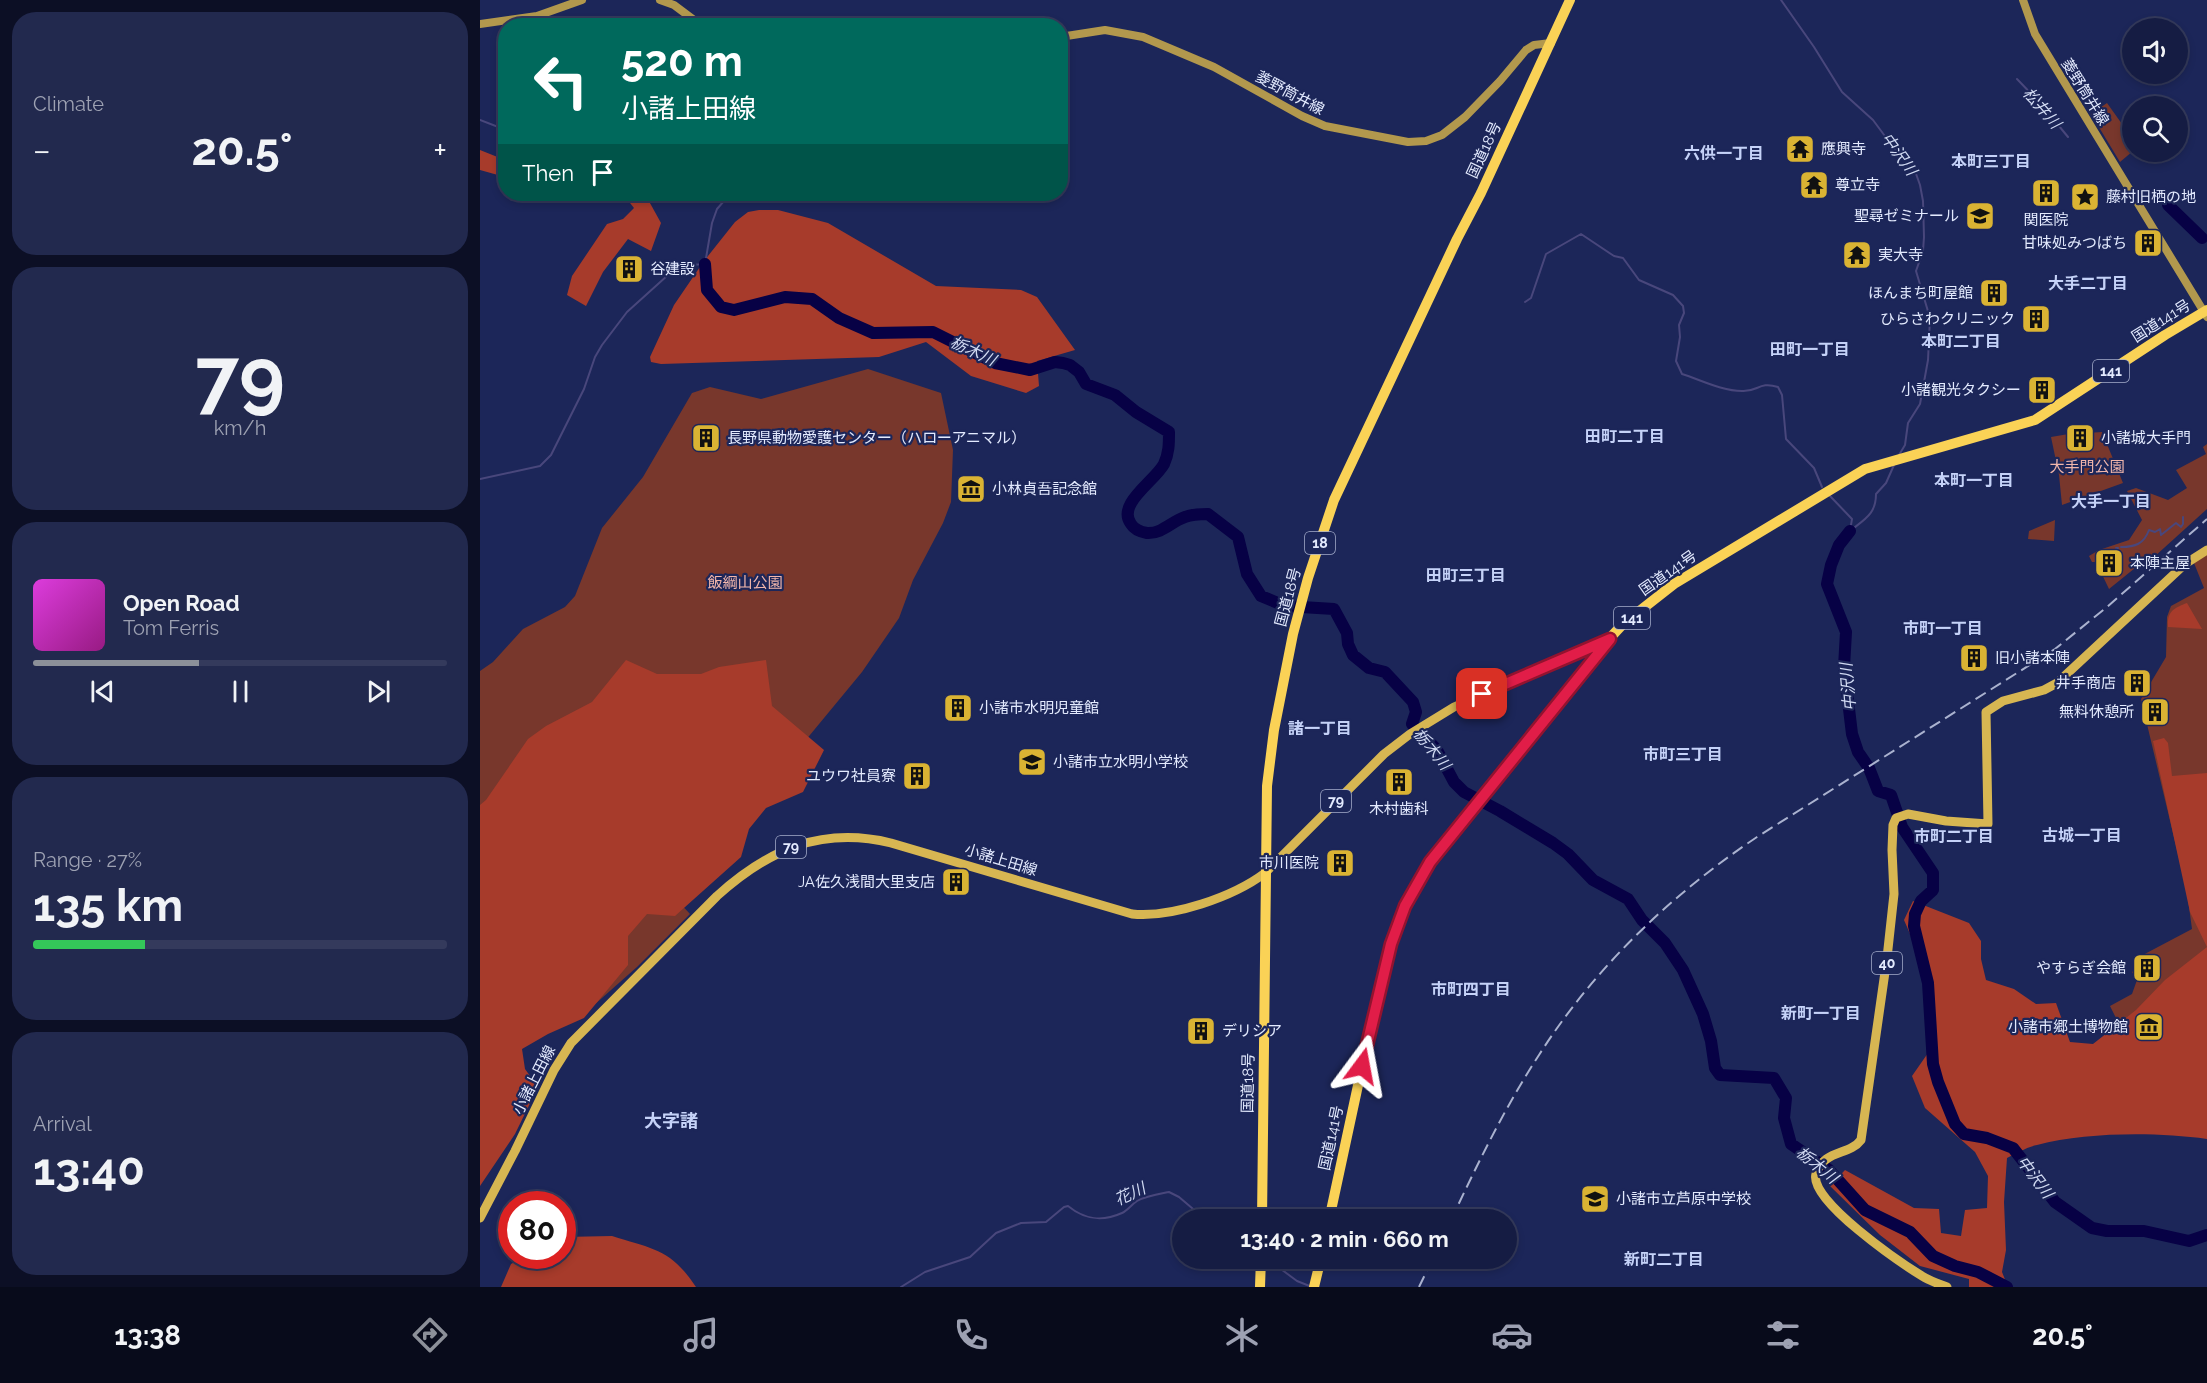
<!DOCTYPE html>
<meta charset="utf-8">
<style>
:root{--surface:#151c43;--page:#22294e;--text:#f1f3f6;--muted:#9da1b2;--line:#343a5c;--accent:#8c9099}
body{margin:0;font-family:Raleway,"Noto Sans JP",sans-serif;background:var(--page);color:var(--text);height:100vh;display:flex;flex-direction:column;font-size:22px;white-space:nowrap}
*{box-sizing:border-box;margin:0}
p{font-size:20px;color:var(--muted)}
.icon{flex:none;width:33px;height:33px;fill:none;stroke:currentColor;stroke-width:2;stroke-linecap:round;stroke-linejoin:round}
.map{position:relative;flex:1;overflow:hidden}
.details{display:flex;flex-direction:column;gap:12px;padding:12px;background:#0c0f25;width:480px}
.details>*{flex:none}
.guide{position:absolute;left:18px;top:18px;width:570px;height:183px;border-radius:24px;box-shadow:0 3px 9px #0003,0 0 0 2px var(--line);background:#00695c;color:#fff;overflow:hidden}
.buttons{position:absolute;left:1642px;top:18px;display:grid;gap:12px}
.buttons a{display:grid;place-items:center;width:66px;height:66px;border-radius:50%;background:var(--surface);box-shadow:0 3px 9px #0003,0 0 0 2px var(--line);font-size:30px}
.speed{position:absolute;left:18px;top:1191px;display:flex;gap:12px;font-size:30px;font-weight:700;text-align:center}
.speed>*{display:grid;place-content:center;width:78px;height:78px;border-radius:50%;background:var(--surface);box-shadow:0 3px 9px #0003,0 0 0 2px var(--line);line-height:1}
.speed .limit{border:9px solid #d22;background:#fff;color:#111}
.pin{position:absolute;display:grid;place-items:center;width:51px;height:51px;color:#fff;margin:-26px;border-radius:12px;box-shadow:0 3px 9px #0006}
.me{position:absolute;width:66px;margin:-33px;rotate:13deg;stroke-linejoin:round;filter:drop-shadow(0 0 4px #0008)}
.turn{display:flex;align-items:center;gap:21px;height:126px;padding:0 24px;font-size:27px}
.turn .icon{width:78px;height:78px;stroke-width:2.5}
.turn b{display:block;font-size:42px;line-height:51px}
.then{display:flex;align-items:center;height:57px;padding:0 24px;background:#0003;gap:12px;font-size:22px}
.big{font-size:45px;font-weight:700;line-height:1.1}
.details .card{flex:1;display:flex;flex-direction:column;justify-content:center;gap:9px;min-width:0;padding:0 21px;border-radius:24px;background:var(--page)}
.details .dial{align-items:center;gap:0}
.dial b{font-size:78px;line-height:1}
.song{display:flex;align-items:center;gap:18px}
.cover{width:72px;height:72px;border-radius:9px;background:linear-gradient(135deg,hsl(300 70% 55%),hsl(310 70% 35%))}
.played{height:6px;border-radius:3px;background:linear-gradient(90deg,var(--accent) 40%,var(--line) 40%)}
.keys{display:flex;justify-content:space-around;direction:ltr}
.heat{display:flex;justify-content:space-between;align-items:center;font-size:33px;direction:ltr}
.charge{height:9px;border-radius:4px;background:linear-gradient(90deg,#34c759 27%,var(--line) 0)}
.trip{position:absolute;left:692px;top:1209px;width:345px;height:60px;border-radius:30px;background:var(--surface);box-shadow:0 3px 9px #0003,0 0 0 2px var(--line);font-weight:700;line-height:60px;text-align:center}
.menu{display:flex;height:96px;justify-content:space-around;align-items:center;background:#080b1b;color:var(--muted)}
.menu .icon{width:42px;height:42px}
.menu .on{color:var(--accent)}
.menu b{font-size:27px;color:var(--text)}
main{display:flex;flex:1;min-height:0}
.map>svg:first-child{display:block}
.green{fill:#78372c}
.forest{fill:#a73b2b}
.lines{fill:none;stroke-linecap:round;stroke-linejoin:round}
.stream{stroke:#49477c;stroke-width:2}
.river{stroke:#070145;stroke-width:12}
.secondary{stroke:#b2984d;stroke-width:8}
.primary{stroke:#d7b652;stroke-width:9}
.highway{stroke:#fad256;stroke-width:10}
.rail{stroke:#aab2cf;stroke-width:2;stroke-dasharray:12 6;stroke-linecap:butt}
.route-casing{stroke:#92132f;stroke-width:15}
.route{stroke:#e11d48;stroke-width:10}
.labels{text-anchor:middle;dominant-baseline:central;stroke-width:4.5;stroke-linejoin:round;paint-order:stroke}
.shield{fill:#1c2659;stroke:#a7afcc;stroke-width:1.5}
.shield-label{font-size:14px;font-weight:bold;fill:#e3eafe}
.street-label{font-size:15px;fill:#e3eafe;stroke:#1c2659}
.poi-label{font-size:15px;fill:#e3eafe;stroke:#1c2659;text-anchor:start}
.park-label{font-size:15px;fill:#f1b6ab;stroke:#1c2659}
.water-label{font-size:16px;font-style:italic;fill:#d1daf2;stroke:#1c2659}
.neighbourhood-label{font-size:16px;font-weight:bold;fill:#c5d2f8;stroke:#1c2659}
.quarter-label{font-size:18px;font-weight:bold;fill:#c5d2f8;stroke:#1c2659}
</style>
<main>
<section class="details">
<div class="card"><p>Climate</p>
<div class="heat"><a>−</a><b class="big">20.5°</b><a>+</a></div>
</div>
<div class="card dial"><b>79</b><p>km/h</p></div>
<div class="card">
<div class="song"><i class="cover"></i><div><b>Open Road</b><p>Tom Ferris</p></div></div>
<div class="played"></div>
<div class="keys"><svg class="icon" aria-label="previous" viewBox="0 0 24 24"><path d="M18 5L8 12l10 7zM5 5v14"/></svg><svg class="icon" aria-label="pause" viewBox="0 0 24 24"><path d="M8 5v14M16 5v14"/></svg><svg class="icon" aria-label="next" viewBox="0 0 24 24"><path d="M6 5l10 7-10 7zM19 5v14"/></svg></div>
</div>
<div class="card"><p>Range · 27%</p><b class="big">135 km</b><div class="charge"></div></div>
<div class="card"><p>Arrival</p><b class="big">13:40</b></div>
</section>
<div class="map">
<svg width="1727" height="1287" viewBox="0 0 1727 1287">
<rect width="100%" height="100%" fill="#1c2659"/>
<path class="green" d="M1627 103 1642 124 1653 117V151L1640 162 1611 114Z
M388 369 461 393 473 450 471 502 463 523 433 580 419 618 382 672 325 741 170 871 210 914 157 967 105 1013 0 1016V671L13 662 43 629 85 607 95 596 122 528 163 477 212 393 230 387 281 399Z
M1606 431 1607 433 1622 432 1643 483 1582 505 1579 475 1571 437Z
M1727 444V509L1663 567 1660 564 1629 589 1616 562H1612L1609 556 1619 550 1649 540 1662 520 1647 491 1656 488 1688 500 1707 488 1696 470 1726 454 1723 447Z
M1575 520 1574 541 1548 539 1549 531Z
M1727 554V1055L1644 1034 1630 1006 1652 994 1657 980 1652 972 1662 965 1659 957 1712 929 1707 892 1661 699 1686 657 1687 617 1691 606 1724 588 1714 563Z"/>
<path class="forest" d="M0 150 25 160V177L0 170Z
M143 194H165L181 223 171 251 148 239 123 272 106 306 87 295 92 276 127 224 143 219 154 208Z
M279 210H298L348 223 456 286 541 290 557 297 595 350 557 361 559 386 546 393 491 376 446 342 399 357 181 364 171 362 170 357 194 305 224 261 255 222 268 212Z
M1707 603 1722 629 1688 627C1687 611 1694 608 1707 603Z
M146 660 177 674H221L239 667 286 660 292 706 344 750 323 792 286 808 269 829 261 857 195 916 167 914 148 936V965L104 1018 68 1034 42 1049 45 1069 58 1087 35 1134 0 1186V805L6 800 48 739 66 726 112 702Z
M1684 738 1688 743 1692 776 1727 773V1139C1676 1132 1607 1132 1557 1145 1547 1147 1537 1153 1527 1158L1524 1202 1526 1250 1522 1272 1528 1287H1489V1279L1440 1266 1400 1235 1350 1186 1365 1170 1434 1208 1459 1209 1461 1233 1481 1236 1485 1210 1507 1208 1508 1176 1495 1152 1445 1108 1432 1076 1455 1043 1452 985 1424 920 1433 901 1489 923 1501 941V959L1506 980 1534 989 1556 1004 1576 1003 1590 1042 1613 1044 1656 1010 1685 980 1727 947 1710 912 1673 741Z
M132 1236C173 1249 191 1249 216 1287H21L31 1264 46 1256H82L83 1237Z"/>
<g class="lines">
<path class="stream" d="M1301 0 1334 47 1362 92 1393 120 1416 151 1435 171 1440 185 1443 201 1444 237 1443 251 1436 271 1450 318 1448 360 1440 404 1428 423 1425 445 1419 455
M1537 79 1561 104 1588 137
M0 120 26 130
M1045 302 1051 298 1066 254 1101 234 1134 256 1143 258 1159 280 1193 295 1203 306 1204 313 1199 325 1200 337 1196 361 1202 374C1221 380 1242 391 1262 391 1278 392 1279 381 1298 387L1302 395 1306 439 1334 468 1342 487
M0 479 60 466 71 455 104 389 115 357 122 345 147 312 198 266 225 264 232 223 237 209 250 194
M1350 496 1372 519 1370 531
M1370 531C1385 519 1396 514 1396 494L1406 483 1414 465
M1641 547C1655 547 1664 544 1669 530L1675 532 1680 529 1681 535 1696 523 1701 527 1703 524V517
M1636 548H1638
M786 1258 817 1281 832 1287
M421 1287 445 1272 490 1257 516 1233 541 1223 566 1222 584 1207 588 1206C605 1220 622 1222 642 1213 647 1211 651 1205 657 1201 666 1196 679 1194 689 1192L699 1197 726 1220"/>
<path class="river" d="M1688 205 1722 238
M225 264 227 290 241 307 254 310 305 297 332 299 359 318 393 333 453 332 515 363 550 370 575 362 583 363 590 365 599 372 606 384 635 395 656 412 689 432C689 444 689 453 684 464 675 481 636 504 651 524 654 529 661 532 667 533 682 534 692 521 705 517 712 514 720 514 728 514L758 537 767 574 781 596 805 606 854 609 867 633 868 644 873 655 889 668 905 672 933 702 936 712 932 724 957 750 974 782 984 792 1020 811 1073 843 1088 854 1113 880 1148 899 1162 920 1185 943 1203 970 1223 1014 1231 1041 1235 1068 1240 1075 1294 1078 1306 1098 1304 1118 1311 1144 1349 1170 1385 1210 1430 1232 1453 1256 1475 1266 1498 1272 1527 1287
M1370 531 1359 545 1351 565 1347 584 1366 632 1364 667 1372 734 1378 752 1389 768 1398 791 1411 795 1422 827 1453 873V890L1441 901 1435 914 1434 926 1448 983 1453 1064 1458 1082 1475 1124 1484 1134 1507 1138 1533 1148 1575 1202 1612 1228 1627 1231H1664L1709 1241 1727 1235"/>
<path class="secondary" d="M180 0 194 5 222 26
M1543 0 1555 34 1727 317
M0 24 57 16 102 0
M580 37 625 30 663 37 734 67 822 116 845 126 928 142 946 141 962 135 985 117 1020 81 1046 50 1054 45 1071 43"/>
<path class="primary" d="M0 1218 35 1151 74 1070 91 1043 237 896C288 850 341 826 411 843L652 914C692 918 753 897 785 873L904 754 930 734 974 707 1129 639
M1467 1287C1459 1284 1450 1281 1442 1276 1421 1263 1328 1200 1336 1174 1344 1149 1369 1156 1381 1140L1407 958 1414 894 1412 850 1413 825 1416 818 1428 814 1466 821 1508 824 1506 712 1523 701 1564 690 1577 683 1705 564 1727 550"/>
<path class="highway" d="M782 1220 787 786 794 730 813 634 828 578 854 500 977 239 1001 193 1090 0
M849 1220 897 997 911 944 925 907 950 863 1129 639 1143 624 1194 584 1385 469 1555 420 1685 335 1727 310
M780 1287 781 1258
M834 1287 841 1258"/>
<path class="rail" d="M971 1220C998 1163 1025 1107 1059 1055 1115 967 1192 894 1277 837L1575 649 1627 607 1727 519
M939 1287 953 1258"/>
</g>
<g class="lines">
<g class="route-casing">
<path id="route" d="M882 1066 911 944 925 906 950 862 1130 639 1002 694"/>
</g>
<use href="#route" class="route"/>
</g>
<defs>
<g id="temple-square" transform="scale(1.5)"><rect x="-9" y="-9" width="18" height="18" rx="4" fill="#dab333" stroke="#1c2659"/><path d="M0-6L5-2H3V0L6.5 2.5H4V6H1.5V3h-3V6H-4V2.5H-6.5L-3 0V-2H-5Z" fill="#111"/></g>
<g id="building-square" transform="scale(1.5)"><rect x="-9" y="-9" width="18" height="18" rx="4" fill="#dab333" stroke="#1c2659"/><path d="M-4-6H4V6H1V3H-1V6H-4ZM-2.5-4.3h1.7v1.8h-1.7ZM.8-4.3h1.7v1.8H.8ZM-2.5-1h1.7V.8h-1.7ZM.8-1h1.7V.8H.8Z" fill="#111"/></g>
<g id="sight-square" transform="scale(1.5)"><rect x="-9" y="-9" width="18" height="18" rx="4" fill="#dab333" stroke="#1c2659"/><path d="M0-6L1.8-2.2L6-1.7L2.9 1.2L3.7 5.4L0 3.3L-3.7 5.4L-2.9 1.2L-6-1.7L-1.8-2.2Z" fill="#111"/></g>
<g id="school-square" transform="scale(1.5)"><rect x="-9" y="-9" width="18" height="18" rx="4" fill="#dab333" stroke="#1c2659"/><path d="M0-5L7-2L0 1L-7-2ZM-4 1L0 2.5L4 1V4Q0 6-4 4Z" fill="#111"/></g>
<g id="museum-square" transform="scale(1.5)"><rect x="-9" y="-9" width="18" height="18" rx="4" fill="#dab333" stroke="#1c2659"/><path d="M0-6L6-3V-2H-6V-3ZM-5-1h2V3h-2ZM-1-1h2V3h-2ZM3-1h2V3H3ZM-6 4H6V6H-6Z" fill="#111"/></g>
</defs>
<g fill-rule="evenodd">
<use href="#temple-square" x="1320" y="149"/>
<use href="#temple-square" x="1334" y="185"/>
<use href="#building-square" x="1566" y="193"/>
<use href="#sight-square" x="1605" y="197"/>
<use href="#school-square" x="1500" y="216"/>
<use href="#building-square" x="1668" y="243"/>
<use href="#temple-square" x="1377" y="255"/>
<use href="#building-square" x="149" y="269"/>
<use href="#building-square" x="1514" y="293"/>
<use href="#building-square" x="1556" y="319"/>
<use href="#building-square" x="1562" y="390"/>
<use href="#building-square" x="226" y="438"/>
<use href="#building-square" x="1600" y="438"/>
<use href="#museum-square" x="491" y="489"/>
<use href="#building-square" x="1629" y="563"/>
<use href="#building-square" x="1494" y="658"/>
<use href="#building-square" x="1657" y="683"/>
<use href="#building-square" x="478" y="708"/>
<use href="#building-square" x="1675" y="712"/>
<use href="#school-square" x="552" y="762"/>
<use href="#building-square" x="437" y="776"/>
<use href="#building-square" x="919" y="782"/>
<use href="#building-square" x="860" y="863"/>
<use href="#building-square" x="476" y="882"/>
<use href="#building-square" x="1667" y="968"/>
<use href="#museum-square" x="1669" y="1027"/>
<use href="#building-square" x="721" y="1031"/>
<use href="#school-square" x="1115" y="1199"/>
</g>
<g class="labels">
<g class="shield">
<rect x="1613" y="360" width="36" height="22" rx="4.5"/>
<rect x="825" y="532" width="30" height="22" rx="4.5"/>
<rect x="1134" y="607" width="36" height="22" rx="4.5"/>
<rect x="841" y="790" width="30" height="22" rx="4.5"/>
<rect x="296" y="836" width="30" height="22" rx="4.5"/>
<rect x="1392" y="952" width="30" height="22" rx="4.5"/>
</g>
<g class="shield-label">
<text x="1631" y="371">141</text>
<text x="840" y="543">18</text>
<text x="1152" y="618">141</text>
<text x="856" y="801">79</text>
<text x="311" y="847">79</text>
<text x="1407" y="963">40</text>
</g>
<g class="street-label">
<text transform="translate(1605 92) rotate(58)">菱野筒井線</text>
<text transform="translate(810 93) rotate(28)">菱野筒井線</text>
<text transform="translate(1004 150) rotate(-65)">国道18号</text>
<text transform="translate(1681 321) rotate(-32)">国道141号</text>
<text transform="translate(1188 573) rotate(-35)">国道141号</text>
<text transform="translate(808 597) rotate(-75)">国道18号</text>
<text transform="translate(521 860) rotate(17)">小諸上田線</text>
<text transform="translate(54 1080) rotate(-63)">小諸上田線</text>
<text transform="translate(768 1083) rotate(-89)">国道18号</text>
<text transform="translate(851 1138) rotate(-78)">国道141号</text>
</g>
<g class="poi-label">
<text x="1341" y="149">應興寺</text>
<text x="1355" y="185">尊立寺</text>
<text x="1626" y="197">藤村旧栖の地</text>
<text x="1479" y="216" text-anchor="end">聖尋ゼミナール</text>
<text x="1566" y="220" text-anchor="middle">関医院</text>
<text x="1647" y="243" text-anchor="end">甘味処みつばち</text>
<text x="1398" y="255">実大寺</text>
<text x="170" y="269">谷建設</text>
<text x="1493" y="293" text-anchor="end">ほんまち町屋館</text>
<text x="1535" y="319" text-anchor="end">ひらさわクリニック</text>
<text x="1541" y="390" text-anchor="end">小諸観光タクシー</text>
<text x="247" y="438">長野県動物愛護センター（ハローアニマル）</text>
<text x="1621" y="438">小諸城大手門</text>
<text x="512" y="489">小林貞吾記念館</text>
<text x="1650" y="563">本陣主屋</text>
<text x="1515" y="658">旧小諸本陣</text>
<text x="1636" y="683" text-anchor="end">井手商店</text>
<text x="499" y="708">小諸市水明児童館</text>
<text x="1654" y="712" text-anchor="end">無料休憩所</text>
<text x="573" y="762">小諸市立水明小学校</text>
<text x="416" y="776" text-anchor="end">ユウワ社員寮</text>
<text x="919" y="809" text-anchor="middle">木村歯科</text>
<text x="839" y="863" text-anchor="end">市川医院</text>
<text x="455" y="882" text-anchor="end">JA佐久浅間大里支店</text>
<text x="1646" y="968" text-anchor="end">やすらぎ会館</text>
<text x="1648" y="1027" text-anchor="end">小諸市郷土博物館</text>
<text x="742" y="1031">デリシア</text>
<text x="1136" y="1199">小諸市立芦原中学校</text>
</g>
<g class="park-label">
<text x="1607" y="467">大手門公園</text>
<text x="265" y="583">飯綱山公園</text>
</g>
<g class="water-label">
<text transform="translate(1562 108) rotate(49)">松井川</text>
<text transform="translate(1419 154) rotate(54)">中沢川</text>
<text transform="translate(493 351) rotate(25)">栃木川</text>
<text transform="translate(1368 687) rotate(-95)">中沢川</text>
<text transform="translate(952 749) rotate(51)">栃木川</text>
<text transform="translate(1337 1165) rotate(39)">栃木川</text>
<text transform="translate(1555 1177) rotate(53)">中沢川</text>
<text transform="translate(650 1194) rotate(-25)">花川</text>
</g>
<g class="neighbourhood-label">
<text x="1244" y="153">六供一丁目</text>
<text x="1511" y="161">本町三丁目</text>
<text x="1608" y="283">大手二丁目</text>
<text x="1481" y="341">本町二丁目</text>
<text x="1330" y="349">田町一丁目</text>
<text x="1145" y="436">田町二丁目</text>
<text x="1494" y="480">本町一丁目</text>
<text x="1631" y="501">大手一丁目</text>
<text x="986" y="575">田町三丁目</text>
<text x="1463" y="628">市町一丁目</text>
<text x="840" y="728">諸一丁目</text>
<text x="1203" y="754">市町三丁目</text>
<text x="1602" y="835">古城一丁目</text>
<text x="1474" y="836">市町二丁目</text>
<text x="991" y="989">市町四丁目</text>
<text x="1341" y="1013">新町一丁目</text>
<text x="1184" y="1259">新町二丁目</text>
</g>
<g class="quarter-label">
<text x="191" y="1120">大字諸</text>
</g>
</g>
</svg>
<div class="buttons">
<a><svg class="icon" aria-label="sound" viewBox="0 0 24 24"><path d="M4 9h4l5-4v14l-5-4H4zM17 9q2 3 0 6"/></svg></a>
<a><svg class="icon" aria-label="search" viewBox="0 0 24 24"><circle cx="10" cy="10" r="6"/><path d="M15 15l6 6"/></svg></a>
</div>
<div class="speed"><div class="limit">80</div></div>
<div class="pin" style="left:1002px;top:694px;background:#d93025"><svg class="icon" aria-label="arrive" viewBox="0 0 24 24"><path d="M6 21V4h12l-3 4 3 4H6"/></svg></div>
<svg class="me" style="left:882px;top:1066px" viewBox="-20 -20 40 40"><path d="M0-17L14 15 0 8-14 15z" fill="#e11d48" stroke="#fff" stroke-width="4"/></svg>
<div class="trip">13:40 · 2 min · 660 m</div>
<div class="guide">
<div class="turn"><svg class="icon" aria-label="left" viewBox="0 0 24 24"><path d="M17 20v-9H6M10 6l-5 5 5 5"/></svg><div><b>520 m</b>小諸上田線</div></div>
<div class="then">Then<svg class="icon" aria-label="arrive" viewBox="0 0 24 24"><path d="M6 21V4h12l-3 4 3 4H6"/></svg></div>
</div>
</div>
</main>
<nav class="menu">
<b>13:38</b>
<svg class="icon on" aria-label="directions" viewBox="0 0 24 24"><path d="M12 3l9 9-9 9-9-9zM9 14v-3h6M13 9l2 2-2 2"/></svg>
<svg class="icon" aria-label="music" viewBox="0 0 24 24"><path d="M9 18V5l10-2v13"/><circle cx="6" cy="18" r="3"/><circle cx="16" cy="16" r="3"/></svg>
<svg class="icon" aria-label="phone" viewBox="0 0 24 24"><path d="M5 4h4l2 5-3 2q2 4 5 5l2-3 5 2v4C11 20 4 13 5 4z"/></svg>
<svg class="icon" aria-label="climate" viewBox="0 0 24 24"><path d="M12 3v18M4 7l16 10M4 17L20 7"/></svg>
<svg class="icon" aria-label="car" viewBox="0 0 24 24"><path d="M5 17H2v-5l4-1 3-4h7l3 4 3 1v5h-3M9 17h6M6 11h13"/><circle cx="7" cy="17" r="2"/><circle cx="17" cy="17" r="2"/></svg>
<svg class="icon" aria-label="filters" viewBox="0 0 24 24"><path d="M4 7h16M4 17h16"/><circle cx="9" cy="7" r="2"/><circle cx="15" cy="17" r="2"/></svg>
<b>20.5°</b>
</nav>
